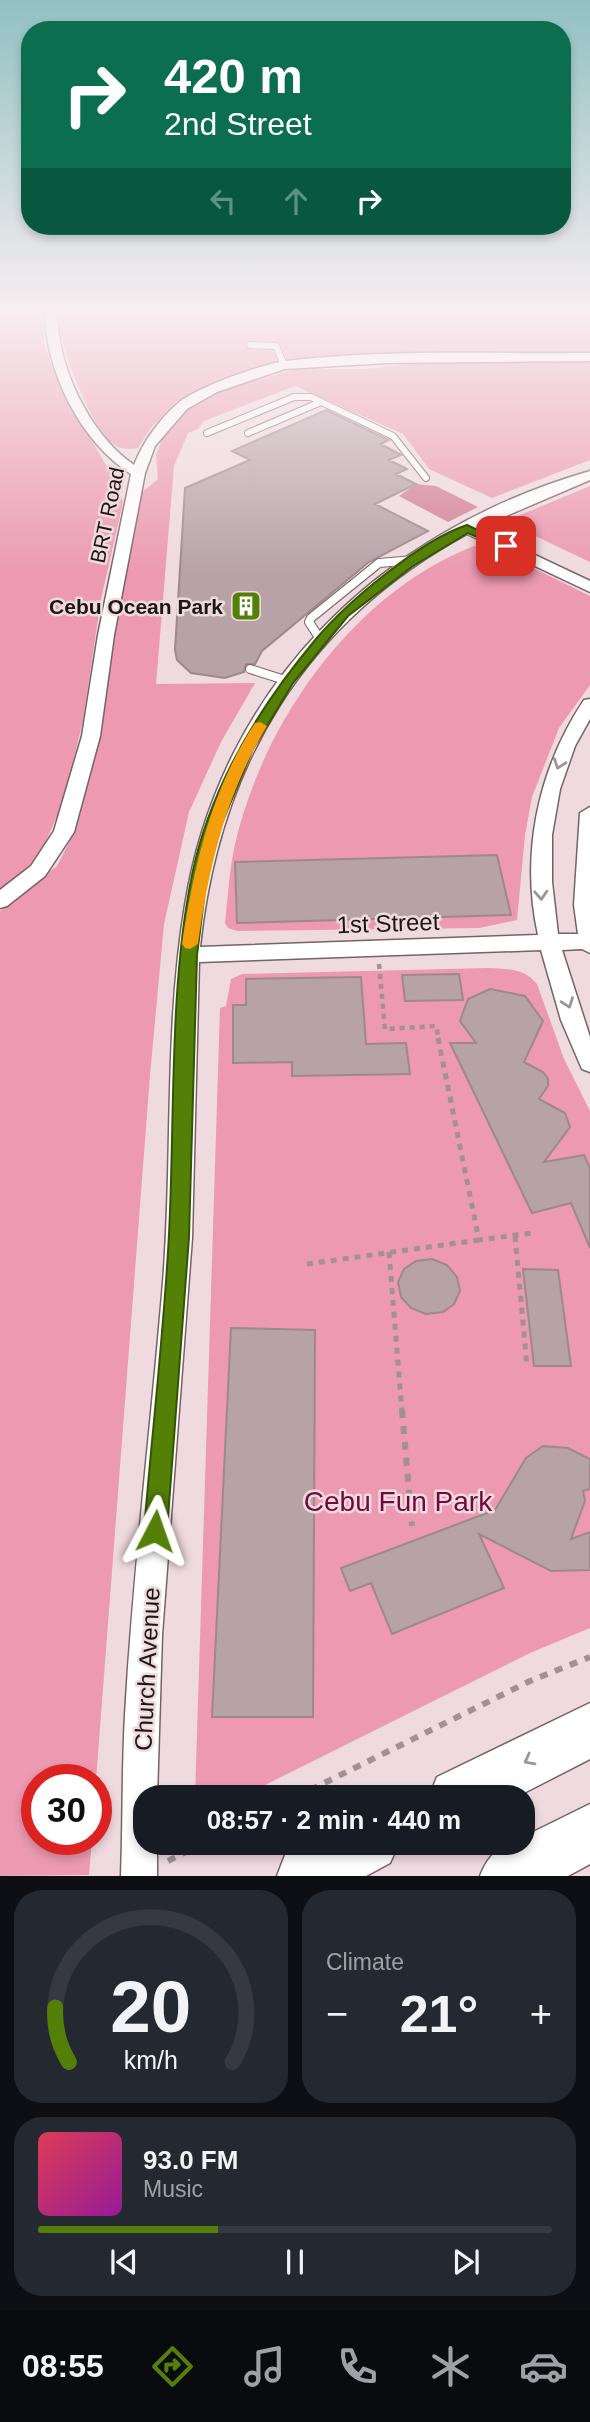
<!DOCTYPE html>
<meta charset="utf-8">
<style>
:root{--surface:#171b24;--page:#242831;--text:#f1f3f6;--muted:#9ea1a6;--line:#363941;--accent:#548007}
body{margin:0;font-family:Arial,sans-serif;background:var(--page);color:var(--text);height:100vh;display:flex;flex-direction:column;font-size:26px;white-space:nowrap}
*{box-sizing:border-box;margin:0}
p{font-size:23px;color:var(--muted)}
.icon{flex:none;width:38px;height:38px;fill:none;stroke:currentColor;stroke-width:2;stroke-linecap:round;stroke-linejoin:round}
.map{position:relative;height:1876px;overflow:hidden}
.panel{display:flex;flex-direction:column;gap:14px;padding:14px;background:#0d0f14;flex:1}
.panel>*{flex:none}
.top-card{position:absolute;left:21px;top:21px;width:550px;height:214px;border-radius:28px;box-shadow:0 4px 10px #0003;background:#0b6e4f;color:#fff;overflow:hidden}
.speed{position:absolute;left:21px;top:1764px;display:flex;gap:14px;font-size:35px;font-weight:700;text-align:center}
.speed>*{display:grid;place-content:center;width:91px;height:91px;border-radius:50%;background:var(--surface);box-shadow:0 4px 10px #0003;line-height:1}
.speed .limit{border:10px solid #d22;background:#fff;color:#111}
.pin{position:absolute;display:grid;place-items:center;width:60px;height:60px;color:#fff;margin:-30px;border-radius:14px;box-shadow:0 4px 10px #0006}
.me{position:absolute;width:77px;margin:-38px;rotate:4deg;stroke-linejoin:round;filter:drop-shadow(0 0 5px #0008)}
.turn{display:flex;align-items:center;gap:24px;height:147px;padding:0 28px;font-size:32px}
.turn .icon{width:91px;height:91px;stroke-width:2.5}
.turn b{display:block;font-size:49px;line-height:60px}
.lanes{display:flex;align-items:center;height:66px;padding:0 28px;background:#0003;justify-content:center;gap:35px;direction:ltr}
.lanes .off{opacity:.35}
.big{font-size:52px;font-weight:600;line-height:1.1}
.panel .tile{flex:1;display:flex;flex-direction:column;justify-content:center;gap:10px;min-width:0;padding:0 24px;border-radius:28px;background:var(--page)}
.panel .dial{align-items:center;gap:0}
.dial svg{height:182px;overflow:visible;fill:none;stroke:var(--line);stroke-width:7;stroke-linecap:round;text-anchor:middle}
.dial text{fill:var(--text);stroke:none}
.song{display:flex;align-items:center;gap:21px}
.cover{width:84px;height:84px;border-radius:10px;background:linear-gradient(135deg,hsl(350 70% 55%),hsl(300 70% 35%))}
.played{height:7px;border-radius:4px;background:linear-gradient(90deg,var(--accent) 35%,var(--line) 35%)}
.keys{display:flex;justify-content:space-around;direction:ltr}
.heat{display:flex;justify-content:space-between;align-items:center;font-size:38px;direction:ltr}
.panel .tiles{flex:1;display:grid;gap:14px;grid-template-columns:1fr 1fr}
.tile:last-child{grid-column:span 2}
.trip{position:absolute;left:133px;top:1785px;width:402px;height:70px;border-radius:28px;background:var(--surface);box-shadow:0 4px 10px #0003;font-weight:600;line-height:70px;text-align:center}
.dock{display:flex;height:112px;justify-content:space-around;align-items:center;background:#090b0e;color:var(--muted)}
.dock .icon{width:49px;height:49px}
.dock .selected{color:var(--accent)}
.dock b{font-size:32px;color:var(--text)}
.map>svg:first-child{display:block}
.green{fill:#ec99b1}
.forest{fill:#d37f98}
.building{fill:#b6a2a7;stroke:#9c888d;stroke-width:2}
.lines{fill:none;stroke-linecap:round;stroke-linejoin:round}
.service-far1-casing{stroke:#756367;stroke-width:8}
.service-casing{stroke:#756367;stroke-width:10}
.minor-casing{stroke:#756367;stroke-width:3}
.trunk-casing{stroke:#756367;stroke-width:3}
.path-far2{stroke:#a19195;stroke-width:4.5;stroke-dasharray:5 5;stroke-linecap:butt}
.path-far1{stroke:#a19195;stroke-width:5;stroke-dasharray:6 6;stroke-linecap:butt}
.path{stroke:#a19195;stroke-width:6;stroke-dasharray:8 8;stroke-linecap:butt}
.service-far1{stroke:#fff;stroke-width:6}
.service{stroke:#fff;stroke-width:8}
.minor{fill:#fff;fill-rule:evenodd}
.trunk{fill:#fff;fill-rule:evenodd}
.oneway{stroke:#999697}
.route{fill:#548007;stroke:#375305;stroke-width:2}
.slow{fill:#f59e0b}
.labels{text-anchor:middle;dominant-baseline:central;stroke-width:5;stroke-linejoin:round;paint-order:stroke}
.far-street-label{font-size:21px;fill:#1d1617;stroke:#efdadf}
.far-poi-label{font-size:21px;font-weight:bold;fill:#1d1617;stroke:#efdadf;text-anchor:end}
.street-label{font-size:24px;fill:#1d1617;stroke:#efdadf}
.near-park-label{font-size:28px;fill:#710939;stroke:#efdadf}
</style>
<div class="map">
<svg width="590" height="1876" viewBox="0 0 590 1876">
<rect width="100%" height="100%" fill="#efdadf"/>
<path class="green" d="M0 311H41C41 384 100 437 123 502L101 599 83 720 64 800 39 857 0 890Z
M57 311H590V353L348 357 270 364 197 391 176 402 150 429 138 448C129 450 119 449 112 443 91 428 56 337 57 311Z
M442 361H590V460L492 498 429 469 403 434 295 386 204 421 198 429 188 433 174 466 156 684 255 683 221 742 189 812 164 924 150 1075 96 1780H37V1839H92L89 1875 0 1876V911L57 866 77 827 102 725 120 595 135 515 141 493 158 479 156 455 163 437 195 401 209 394 296 369H366Z
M590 486V562L510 524 515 517Z
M474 546 497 550 590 596V685L559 728 532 797 525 835 517 920 479 928 237 931 228 928 225 923C228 898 229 873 234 849 261 724 353 593 474 546Z
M488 968C507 969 524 968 537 984L564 1059 590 1111V1628L530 1653 241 1797H195L220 1008 226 1006 231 979 242 974Z"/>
<path class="forest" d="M416 484 436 486 478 507 448 522 399 496Z"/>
<path class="building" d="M326 410 389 440 381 444 401 455 389 460 407 469 396 474 416 484 375 504 428 531 369 562 262 651 255 664H246L244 672 225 678 191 673 177 660 175 650 185 488 250 460 232 451Z
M497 855 511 915 237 923 235 862Z
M459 974 463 1000 405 1001 402 975Z
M361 977 366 1044 406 1043 410 1074 292 1076V1062L233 1063V1005H246V979Z
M490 989 525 996 543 1021 524 1062 543 1072 548 1079V1086L539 1099 565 1113 570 1127 544 1162 584 1155 590 1168V1248L571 1203 532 1213 450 1043H476L460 1021 468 999Z
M432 1259 447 1265 457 1277 460 1291 454 1304 443 1312 426 1314 411 1308 401 1297 398 1282 404 1269 416 1261Z
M523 1269 558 1270 571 1366H534Z
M231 1328 315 1330 313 1717H212Z
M543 1446 568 1448 590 1459V1489L583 1491 585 1501 571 1539 590 1532V1570L551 1571 479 1534 504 1588 392 1634 371 1583 350 1591 341 1568 495 1510 526 1458Z"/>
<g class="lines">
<g class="service-far1-casing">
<path id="service-far1" d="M250 345 276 346 284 365
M207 433 294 397H311L393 436 426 478
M248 433 321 402"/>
</g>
<g class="service-casing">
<path id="service" d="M320 639 309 622 311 618 379 563 414 560
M250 669 288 681"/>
</g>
<g class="minor-casing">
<path id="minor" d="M45 311H57C57 366 89 434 134 465 143 442 159 420 177 404 195 388 262 364 286 361 386 349 489 354 590 353V361L386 363 285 369 217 392 187 409 155 446 145 473 114 635 100 736 74 832 45 876 7 906 0 908V890L31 866 54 831 82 736 98 635 131 474C81 442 45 371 45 311Z
M590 471V480L478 528 590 581V592L467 534C305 622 219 764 200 947L538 935C520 854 538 769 584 700L590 699V719L575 746 560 789 552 835V882L558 934H578L574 905 580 813 590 807V953L582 949 562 950 590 1037V1072L582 1069 561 1020 541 950 199 962 192 1238 162 1635 157 1797H145V1843H157V1876H121C123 1822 122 1769 125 1715 133 1570 151 1427 163 1282 173 1157 164 1029 185 905 220 686 381 531 590 471Z"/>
</g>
<g class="trunk-casing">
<path id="trunk" d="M590 1703V1759L516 1797H429L437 1777Z
M590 1804V1864L568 1876H480C488 1856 499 1843 523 1843V1837Z
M310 1843H399L390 1863 366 1876H277L285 1855Z"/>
</g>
<path class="path-far2" d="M379 964 385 1029 436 1026 439 1040"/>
<path class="path-far1" d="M438 1038 479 1240 532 1233
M515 1236 527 1366
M389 1252 402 1412
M307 1264 479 1240"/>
<path class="path" d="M402 1410 412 1526
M296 1797 530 1681 590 1657
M168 1861 204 1843"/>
<use href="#service-far1" class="service-far1"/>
<use href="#service" class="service"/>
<use href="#minor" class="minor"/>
<use href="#trunk" class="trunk"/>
</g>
<defs><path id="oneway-chevron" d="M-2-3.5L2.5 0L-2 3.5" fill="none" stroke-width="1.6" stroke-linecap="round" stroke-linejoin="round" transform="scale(1.75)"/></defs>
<g class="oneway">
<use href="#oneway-chevron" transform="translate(559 764) rotate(110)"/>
<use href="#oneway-chevron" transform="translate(541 895) rotate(87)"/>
<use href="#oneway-chevron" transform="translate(568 1003) rotate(70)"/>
<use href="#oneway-chevron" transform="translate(529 1760) rotate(152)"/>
</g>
<linearGradient id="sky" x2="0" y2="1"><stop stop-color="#91c0c2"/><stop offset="0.54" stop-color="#f8eef1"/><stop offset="1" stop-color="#f8eef1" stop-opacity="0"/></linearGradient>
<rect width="590" height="574" fill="url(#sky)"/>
<path class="route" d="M467 525 511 546 502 548 468 533 413 566 348 616 293 683 267 726 253 749 222 823 207 875 197 955 189 1237 167 1531 163 1539 155 1542 147 1539 144 1531C152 1432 164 1333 169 1234 175 1119 169 987 192 875 210 787 259 707 316 639 347 602 421 540 467 525Z"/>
<path class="slow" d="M260 722 267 726C226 794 209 866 198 944L190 949 185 948 182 944C194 866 211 790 255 723Z"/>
<defs>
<g id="building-square" transform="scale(1.575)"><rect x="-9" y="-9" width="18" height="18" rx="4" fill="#548007" stroke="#efdadf"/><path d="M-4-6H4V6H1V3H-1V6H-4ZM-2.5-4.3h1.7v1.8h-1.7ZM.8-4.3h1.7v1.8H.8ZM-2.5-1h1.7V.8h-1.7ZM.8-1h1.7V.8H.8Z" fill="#fff"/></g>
</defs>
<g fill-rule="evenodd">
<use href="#building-square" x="246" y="606"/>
</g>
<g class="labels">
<g class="far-street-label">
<text transform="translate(107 515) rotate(-78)">BRT Road</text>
</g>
<g class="far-poi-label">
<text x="223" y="606">Cebu Ocean Park</text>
</g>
<g class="street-label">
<text transform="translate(388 923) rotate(-2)">1st Street</text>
<text transform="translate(147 1669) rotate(-87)">Church Avenue</text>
</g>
<g class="near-park-label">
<text x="398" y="1501">Cebu Fun Park</text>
</g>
</g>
</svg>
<div class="speed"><div class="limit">30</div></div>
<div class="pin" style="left:506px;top:546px;background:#d93025"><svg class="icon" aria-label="arrive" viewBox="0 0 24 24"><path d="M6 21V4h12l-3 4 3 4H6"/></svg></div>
<svg class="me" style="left:155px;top:1531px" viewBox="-20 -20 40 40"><path d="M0-17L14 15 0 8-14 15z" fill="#548007" stroke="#fff" stroke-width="4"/></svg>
<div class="trip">08:57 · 2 min · 440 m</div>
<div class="top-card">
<div class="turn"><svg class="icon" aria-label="right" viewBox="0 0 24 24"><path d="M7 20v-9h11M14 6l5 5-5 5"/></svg><div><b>420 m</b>2nd Street</div></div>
<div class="lanes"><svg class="icon off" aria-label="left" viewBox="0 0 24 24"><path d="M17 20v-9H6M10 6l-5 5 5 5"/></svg><svg class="icon off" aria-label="ahead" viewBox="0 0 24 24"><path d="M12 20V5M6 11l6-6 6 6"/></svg><svg class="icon" aria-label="right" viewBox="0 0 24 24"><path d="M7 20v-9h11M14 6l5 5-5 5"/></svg></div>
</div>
</div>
<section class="panel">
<div class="tiles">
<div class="tile dial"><svg viewBox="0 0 100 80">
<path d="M14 69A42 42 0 1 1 86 69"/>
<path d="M14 69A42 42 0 0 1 8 45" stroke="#548007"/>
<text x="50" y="56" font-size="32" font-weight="700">20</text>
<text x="50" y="72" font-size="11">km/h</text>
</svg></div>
<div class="tile"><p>Climate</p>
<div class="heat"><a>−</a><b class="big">21°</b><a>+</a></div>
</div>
<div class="tile">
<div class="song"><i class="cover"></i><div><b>93.0 FM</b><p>Music</p></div></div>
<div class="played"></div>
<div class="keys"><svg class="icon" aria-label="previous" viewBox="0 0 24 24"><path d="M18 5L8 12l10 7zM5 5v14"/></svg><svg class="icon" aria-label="pause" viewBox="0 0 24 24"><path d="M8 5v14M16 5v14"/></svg><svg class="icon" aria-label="next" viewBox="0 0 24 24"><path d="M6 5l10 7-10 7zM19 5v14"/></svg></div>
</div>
</div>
</section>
<nav class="dock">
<b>08:55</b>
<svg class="icon selected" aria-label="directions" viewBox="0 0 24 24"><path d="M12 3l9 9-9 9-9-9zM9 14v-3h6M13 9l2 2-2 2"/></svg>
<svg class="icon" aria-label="music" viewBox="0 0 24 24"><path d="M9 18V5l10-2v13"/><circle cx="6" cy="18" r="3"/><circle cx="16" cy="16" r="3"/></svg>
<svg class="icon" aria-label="phone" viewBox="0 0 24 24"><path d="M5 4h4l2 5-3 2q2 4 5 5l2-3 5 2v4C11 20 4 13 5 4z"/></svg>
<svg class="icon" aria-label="climate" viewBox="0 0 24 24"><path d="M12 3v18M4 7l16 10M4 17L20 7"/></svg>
<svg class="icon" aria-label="car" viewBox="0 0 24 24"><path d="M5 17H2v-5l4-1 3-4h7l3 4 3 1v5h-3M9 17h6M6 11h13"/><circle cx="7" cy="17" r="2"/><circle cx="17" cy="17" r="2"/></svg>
</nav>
